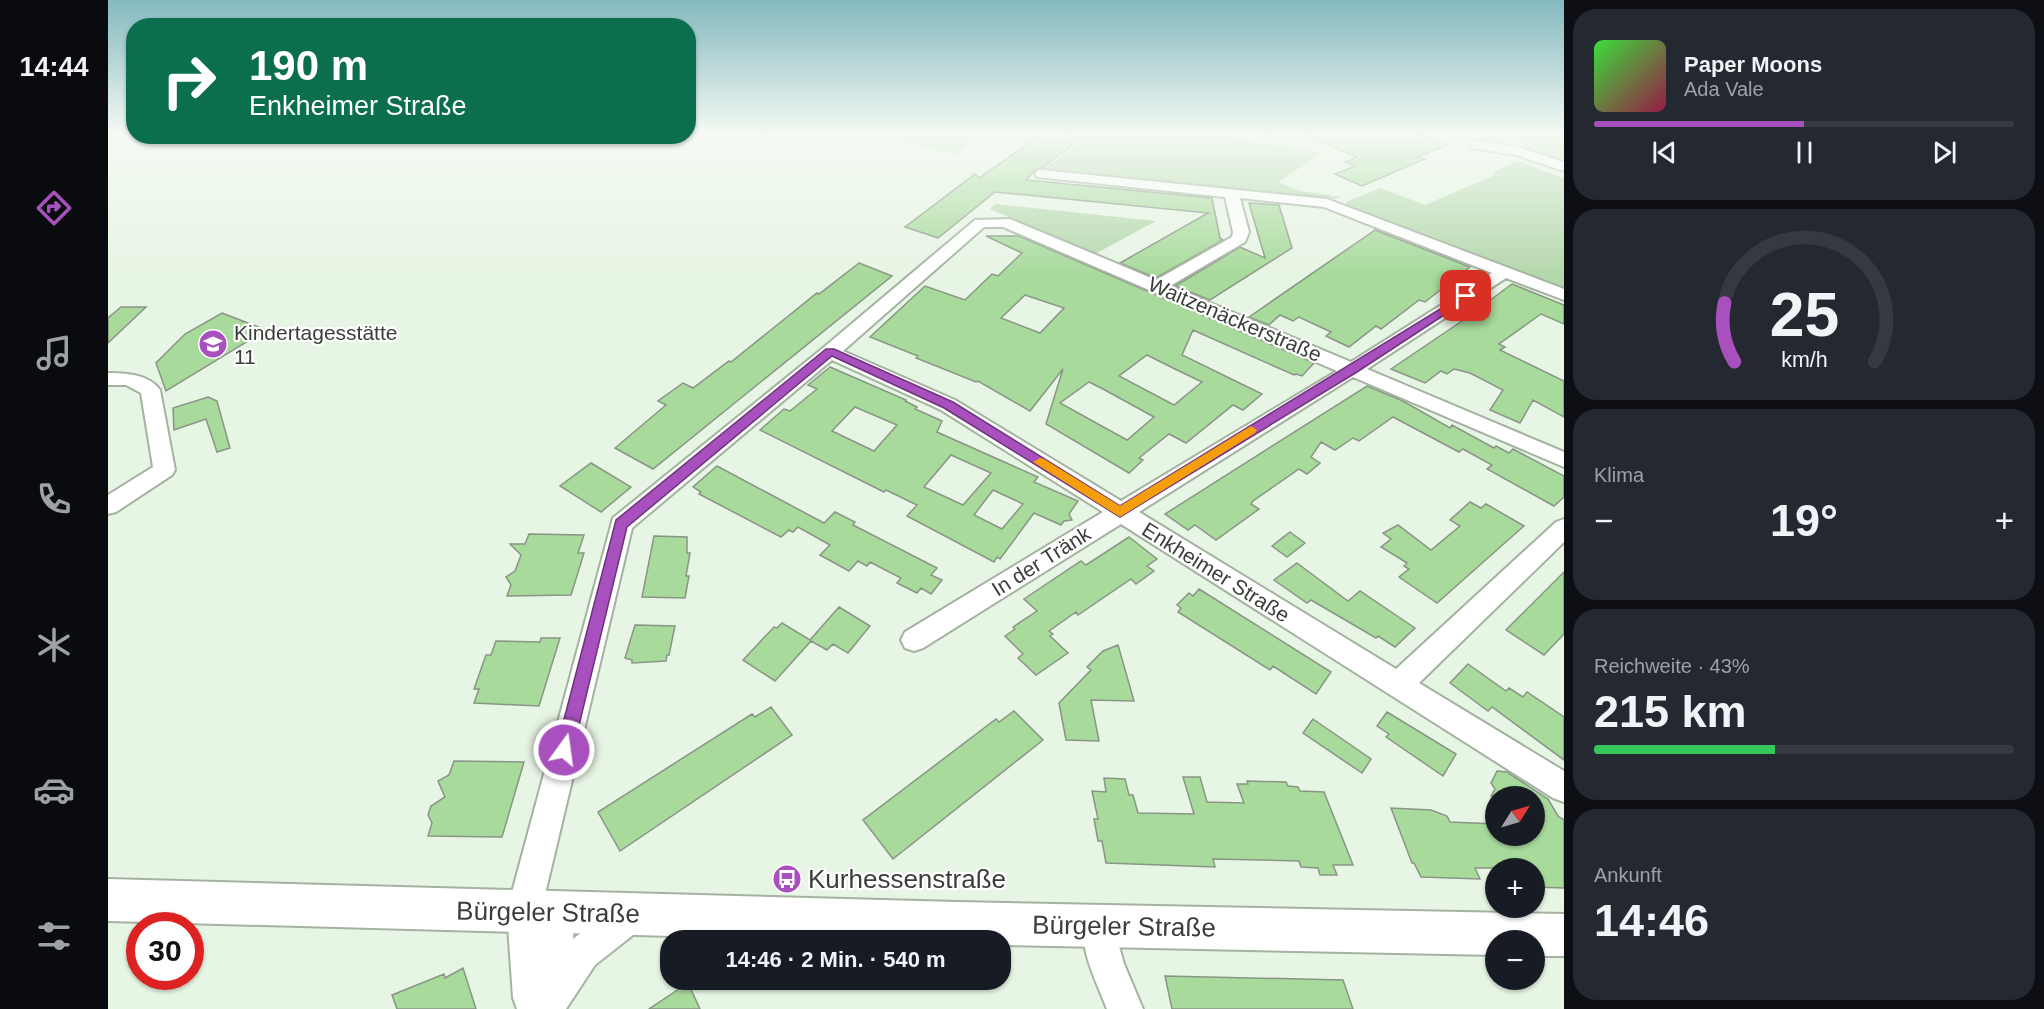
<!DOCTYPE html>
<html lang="de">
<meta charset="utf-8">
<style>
:root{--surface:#171b24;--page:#242831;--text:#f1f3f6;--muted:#9ea1a6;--line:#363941;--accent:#a850bd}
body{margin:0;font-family:Arial,sans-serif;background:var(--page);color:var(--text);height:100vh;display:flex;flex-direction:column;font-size:22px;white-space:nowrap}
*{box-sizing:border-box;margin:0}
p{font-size:20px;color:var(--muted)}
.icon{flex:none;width:33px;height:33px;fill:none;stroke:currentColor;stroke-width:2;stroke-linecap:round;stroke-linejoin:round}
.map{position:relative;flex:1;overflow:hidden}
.drawer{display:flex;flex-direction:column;gap:9px;padding:9px;background:#0d0f14;width:480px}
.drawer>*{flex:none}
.hud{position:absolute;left:18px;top:18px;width:570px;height:126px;border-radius:24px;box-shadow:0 2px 4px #0004;background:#0b6e4f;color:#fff;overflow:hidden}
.needle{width:39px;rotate:53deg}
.fabs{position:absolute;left:1377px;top:786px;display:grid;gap:12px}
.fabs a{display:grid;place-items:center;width:60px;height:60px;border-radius:50%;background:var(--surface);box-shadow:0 2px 4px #0004;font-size:30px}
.speed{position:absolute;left:18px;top:912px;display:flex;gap:12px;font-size:30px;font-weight:700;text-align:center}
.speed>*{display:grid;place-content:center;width:78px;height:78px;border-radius:50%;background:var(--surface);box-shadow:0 2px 4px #0004;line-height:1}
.speed .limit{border:9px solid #d22;background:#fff;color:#111}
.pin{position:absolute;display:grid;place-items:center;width:51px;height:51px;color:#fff;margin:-26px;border-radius:12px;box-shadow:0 3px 9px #0006}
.me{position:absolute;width:66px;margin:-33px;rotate:14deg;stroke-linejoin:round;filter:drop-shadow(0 0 4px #0008)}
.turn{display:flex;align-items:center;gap:21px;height:126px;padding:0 24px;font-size:27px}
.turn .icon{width:78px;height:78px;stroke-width:2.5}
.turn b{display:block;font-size:42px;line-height:51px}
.big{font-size:45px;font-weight:700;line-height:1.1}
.drawer .widget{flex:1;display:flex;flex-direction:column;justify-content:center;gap:9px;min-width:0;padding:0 21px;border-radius:24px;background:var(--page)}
.drawer .dial{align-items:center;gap:0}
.dial svg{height:156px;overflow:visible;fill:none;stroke:var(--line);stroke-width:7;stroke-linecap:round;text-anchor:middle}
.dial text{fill:var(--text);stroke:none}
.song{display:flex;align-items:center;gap:18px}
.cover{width:72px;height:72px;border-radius:9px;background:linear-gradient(135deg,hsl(120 70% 55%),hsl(340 70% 35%))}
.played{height:6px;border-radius:3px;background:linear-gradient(90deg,var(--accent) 50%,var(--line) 50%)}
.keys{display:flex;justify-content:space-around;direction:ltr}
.heat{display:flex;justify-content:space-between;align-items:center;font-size:33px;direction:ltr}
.charge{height:9px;border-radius:4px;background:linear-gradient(90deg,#34c759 43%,var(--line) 0)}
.trip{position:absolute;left:552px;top:930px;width:351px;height:60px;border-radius:24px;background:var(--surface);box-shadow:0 2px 4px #0004;font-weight:700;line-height:60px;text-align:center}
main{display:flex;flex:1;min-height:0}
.menu{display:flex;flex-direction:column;width:108px;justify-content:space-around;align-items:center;background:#090b0e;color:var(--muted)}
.menu .icon{width:42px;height:42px}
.menu .current{color:var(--accent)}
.menu b{font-size:27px;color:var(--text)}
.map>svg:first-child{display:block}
.green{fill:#b5d7ac}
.building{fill:#a8da9c;stroke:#899585;stroke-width:1.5;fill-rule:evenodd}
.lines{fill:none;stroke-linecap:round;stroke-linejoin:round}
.minor-casing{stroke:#a5b2a2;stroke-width:4}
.tertiary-casing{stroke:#a5b2a2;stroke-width:4}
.minor{fill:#fff;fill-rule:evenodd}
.tertiary{fill:#fff;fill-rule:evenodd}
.route{fill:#a850bd;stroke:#6d347b;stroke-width:1.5}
.slow{fill:#f59e0b}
.labels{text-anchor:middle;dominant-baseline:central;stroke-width:4.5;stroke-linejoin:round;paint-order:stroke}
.street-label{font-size:21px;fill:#393f38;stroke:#fff}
.poi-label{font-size:21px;fill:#393f38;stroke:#fff;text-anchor:start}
.near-poi-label{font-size:26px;fill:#393f38;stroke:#fff;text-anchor:start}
.near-street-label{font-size:26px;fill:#393f38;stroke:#fff}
</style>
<main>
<nav class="menu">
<b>14:44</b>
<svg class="icon current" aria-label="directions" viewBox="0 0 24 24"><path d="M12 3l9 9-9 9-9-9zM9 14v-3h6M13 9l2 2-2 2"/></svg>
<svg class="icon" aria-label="music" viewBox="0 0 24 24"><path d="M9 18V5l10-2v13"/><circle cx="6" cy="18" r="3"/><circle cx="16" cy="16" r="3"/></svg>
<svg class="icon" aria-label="phone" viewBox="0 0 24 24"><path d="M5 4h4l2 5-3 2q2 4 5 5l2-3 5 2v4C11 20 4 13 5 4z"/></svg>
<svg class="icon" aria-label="climate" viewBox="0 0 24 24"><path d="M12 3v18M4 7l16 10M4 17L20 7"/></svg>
<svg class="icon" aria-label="car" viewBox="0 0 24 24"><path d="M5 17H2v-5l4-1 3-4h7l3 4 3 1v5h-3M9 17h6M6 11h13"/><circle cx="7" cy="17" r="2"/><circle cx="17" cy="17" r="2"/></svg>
<svg class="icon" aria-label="filters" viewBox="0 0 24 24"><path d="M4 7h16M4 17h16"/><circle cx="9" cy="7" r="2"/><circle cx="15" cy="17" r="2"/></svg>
</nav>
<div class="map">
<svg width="1456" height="1009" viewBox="0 0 1456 1009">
<rect width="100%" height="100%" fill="#e7f5e4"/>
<path class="green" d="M748 133H876L849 154Z
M987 133H1114L1112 135 1214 153 1170 182 1193 191 1233 197 1228 199 951 171 949 173 932 171Z
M1325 133H1456V164L1433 156 1400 137 1383 144Z
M1410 161 1456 178V291L1239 207 1238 202 1272 188 1317 205 1389 174 1385 172Z
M887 204 1048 221 987 254 882 209Z"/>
<path class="building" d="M935 133H954L973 138 934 168 927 170 918 180 1104 198 1112 238 1115 240 1048 278 1012 263 1100 213 887 192 830 238 797 227 867 174 871 178Z
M1192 133H1307L1339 145 1310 157 1317 159 1254 186 1227 174 1247 166 1237 162 1249 157Z
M1141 203 1171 205 1184 248 1102 300 1067 286 1132 247 1157 258Z
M1267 230 1362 267 1317 302 1311 300 1273 329 1268 326 1241 347 1218 336 1223 332 1191 317 1185 321 1172 315 1161 325 1141 317Z
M878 236H911L1206 363 1194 376 1188 374 1186 375 1085 330 1074 355 1154 394 1135 410 1125 405 1078 443 1061 434 1031 458 1035 460 1021 473 938 424 955 369 922 411 870 381 868 382 808 358 810 356 762 337 817 286 857 300 884 274 890 276 914 253ZM917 295 956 308 932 333 893 318ZM1039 355 1067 369 1094 382 1066 405 1011 376ZM981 382 995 389 1046 417 1019 440 952 403Z
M751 263 784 276 545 469 507 448 558 405 550 401 575 383 585 388 621 361 623 362 709 293 711 294Z
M1404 284 1456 305V324L1433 314 1391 344 1397 347 1392 350 1456 381V417L1425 400 1412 423 1382 410 1395 390 1362 373 1346 369 1339 374 1333 371 1317 383 1283 369 1354 321Z
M13 307H38L0 343V318Z
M114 313 158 330 58 391 48 363 77 334Z
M722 367 798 400 797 401 809 407 807 409 834 421 829 432 930 477 926 482 970 501 961 514 964 520 956 521 953 525 926 513 892 559 889 557 886 562 799 516 809 505 778 490 776 492 652 430 676 409 682 411 709 389 700 385ZM747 407 789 425 766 451 724 431ZM843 455 883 473 855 505 816 487ZM885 490 915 504 894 529 866 515Z
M1259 386 1295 401 1342 428 1344 425 1386 448 1388 446 1401 453 1405 449 1456 476V497L1446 506 1379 469 1384 465 1355 449 1351 452 1285 417 1251 441 1245 438 1227 450 1213 442 1203 457 1212 463 1199 474 1191 469 1145 501 1143 504 1151 509 1108 540 1087 525 1080 530 1057 514Z
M100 397 109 401 122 448 109 452 98 419 66 430 65 408Z
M483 463 523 487 493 512 452 486Z
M609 466 716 523 727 512 747 522 745 525 829 568 823 575 834 580 823 594 813 588 809 593 789 583 793 578 762 562 759 566 750 561 741 571 712 555 722 545 690 527 685 532 681 530 673 537 591 494 593 492 585 487Z
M1362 502 1373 508 1378 504 1416 526 1329 603 1291 577 1301 569 1296 566 1299 563 1273 547 1283 539 1275 533 1290 525 1323 550 1352 526 1342 520Z
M1182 532 1197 543 1179 557 1164 546Z
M421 534 476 535 470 553H476L463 595 399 596 403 585 398 577 407 571 413 555 402 544H417Z
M546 536 579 537V553H582L578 576H581L577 598 534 597Z
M1021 537 1049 559 1039 566 1046 571 1028 584 1023 579 970 615 968 612 941 631 945 634 942 636 960 653 928 675 910 658 915 654 897 636 907 629 905 627 929 611 916 599 973 561 978 565Z
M1189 563 1240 601 1252 591 1307 628 1287 647 1270 636 1268 638 1203 600 1199 603 1166 580Z
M1456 572V634L1436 655 1398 630Z
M1091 589 1223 672 1208 694 1165 666 1162 670 1070 612 1073 608 1069 605 1081 593 1085 596Z
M731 607 762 626 740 653 725 644 719 650 703 641 667 681 635 660 666 627 669 628 674 623 702 640Z
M527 625 567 626 561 655H559L558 661 524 663V660L517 658Z
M433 638H452L431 706 366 703 371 689H366L378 655H383L388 641 432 642Z
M1010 645 1026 701 983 700 991 741 958 740 951 703 983 670 979 667 995 651Z
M1360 664 1398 691 1401 688 1415 697 1419 692 1456 717V760L1384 707 1380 711 1342 683Z
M663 707 684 735 512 851 490 812 644 714 647 717Z
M906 711 935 740 785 859 755 820 888 719 891 722Z
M1279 712 1348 754 1335 776 1278 737 1281 734 1269 726Z
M1205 719 1263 759 1254 773 1195 733Z
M346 761 416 762 394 837 320 836 324 823 320 815 323 806 337 797 330 781 341 775Z
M1389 771 1399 772 1440 799 1450 816 1456 820V888L1426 887V868H1367L1372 879 1313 877 1306 863H1304L1283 808 1323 810 1339 816 1342 822 1388 824V836H1426V796H1383L1387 789 1383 783Z
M1075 777H1092L1099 802 1136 803 1129 784H1140L1139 781 1178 782 1180 786 1190 787 1192 791 1216 792 1245 865H1225L1229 875H1212L1210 868 1193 867 1191 861 1105 859 1107 867 998 863 994 841H990L986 819H990L984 791 998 792 996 778 1017 779 1021 795H1025L1030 813 1086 814Z
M355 968 368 1009H289L284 995 336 974 337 978Z
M1057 976 1235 980 1245 1009H1064Z
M580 983 592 1009H541Z"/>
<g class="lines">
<g class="minor-casing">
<path id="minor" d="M1369 141 1410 147 1456 162V171L1408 155 1364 148 1362 145 1364 142Z
M934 170 1219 199 1456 289V300L1398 278 1259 369 1456 452V467L1245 377 1031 512 1288 669 1448 522 1456 519V542L1311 683 1456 771V802L1445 798 1013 524 815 648 806 651 797 648 793 640 797 632 995 512 833 410 724 360 524 528 433 911V917L438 900 450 895 462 900 467 912 465 939 510 904 522 899 534 904 539 916 534 928 487 965 458 1009H409L405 998 399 911 505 518 715 348 867 220 902 219 1048 280 1124 237 1125 232 1117 197 929 177 927 174 929 171ZM1132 198 1216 207 1384 273 1243 362 1062 286 1137 242 1141 232ZM876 227H895L1229 371 1013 501 847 400 735 351Z
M0 373C17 373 41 374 52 390L67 470 64 475 8 512 0 514V495L45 467 33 393 18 385H0Z
M990 909 1002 914 1016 964 1035 1009H999C989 983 967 941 978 914Z"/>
</g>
<g class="tertiary-casing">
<path id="tertiary" d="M0 879 849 902 1456 914V956H1426V940H1388V955L892 945V940H717L0 921Z"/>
</g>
<use href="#minor" class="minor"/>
<use href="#tertiary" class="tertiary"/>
</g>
<linearGradient id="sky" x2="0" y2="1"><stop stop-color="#84b8bf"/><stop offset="0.49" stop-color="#f4faf3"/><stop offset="1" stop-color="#f4faf3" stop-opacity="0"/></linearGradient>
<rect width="1456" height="274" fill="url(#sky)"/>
<path class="route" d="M1358 293 1362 294V298L1249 372 1012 517 836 408 724 356 519 527 465 750 463 756 456 758 450 756 448 750 508 520 718 349H726L845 402 1012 506Z"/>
<path class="slow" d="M1143 426 1149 430 1147 433 1012 517 925 462 932 458 936 459 1012 506Z"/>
<defs>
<g id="school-disc" transform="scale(1.5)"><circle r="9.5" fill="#a850bd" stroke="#fff"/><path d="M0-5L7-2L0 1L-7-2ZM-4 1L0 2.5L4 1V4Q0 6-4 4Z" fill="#fff"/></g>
<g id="bus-disc" transform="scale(1.5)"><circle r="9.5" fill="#a850bd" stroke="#fff"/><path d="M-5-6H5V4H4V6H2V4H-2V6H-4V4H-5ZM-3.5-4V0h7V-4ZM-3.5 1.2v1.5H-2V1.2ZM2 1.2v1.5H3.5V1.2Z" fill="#fff"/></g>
</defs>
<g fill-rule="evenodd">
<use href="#school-disc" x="105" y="344"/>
<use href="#bus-disc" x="679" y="879"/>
</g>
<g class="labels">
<g class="street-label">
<text transform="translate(1127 319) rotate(23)">Waitzenäckerstraße</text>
<text transform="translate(933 561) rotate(-32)">In der Tränk</text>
<text transform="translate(1108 572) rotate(32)">Enkheimer Straße</text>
</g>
<g class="poi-label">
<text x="126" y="332">Kindertagesstätte<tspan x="126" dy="24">11</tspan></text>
</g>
<g class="near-poi-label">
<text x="700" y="879">Kurhessenstraße</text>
</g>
<g class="near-street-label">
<text transform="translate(440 912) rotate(1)">Bürgeler Straße</text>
<text transform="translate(1016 926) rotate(1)">Bürgeler Straße</text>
</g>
</g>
</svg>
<div class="fabs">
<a><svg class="needle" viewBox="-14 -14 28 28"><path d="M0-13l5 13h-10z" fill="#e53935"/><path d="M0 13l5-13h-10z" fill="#9ea1a6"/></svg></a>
<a>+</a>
<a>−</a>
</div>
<div class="speed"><div class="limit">30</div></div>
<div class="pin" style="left:1358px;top:296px;background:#d93025"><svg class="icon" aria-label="arrive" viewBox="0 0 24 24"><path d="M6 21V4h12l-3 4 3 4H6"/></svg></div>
<svg class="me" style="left:456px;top:750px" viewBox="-20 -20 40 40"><circle r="17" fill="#a850bd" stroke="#fff" stroke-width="3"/><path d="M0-11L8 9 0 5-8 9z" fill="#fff"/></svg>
<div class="trip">14:46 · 2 Min. · 540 m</div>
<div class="hud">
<div class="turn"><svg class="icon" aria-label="right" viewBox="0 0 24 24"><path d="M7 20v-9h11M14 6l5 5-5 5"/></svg><div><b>190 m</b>Enkheimer Straße</div></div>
</div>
</div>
<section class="drawer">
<div class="widget">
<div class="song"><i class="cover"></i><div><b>Paper Moons</b><p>Ada Vale</p></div></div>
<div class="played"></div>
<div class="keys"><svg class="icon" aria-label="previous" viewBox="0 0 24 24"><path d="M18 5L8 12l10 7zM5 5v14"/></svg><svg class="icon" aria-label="pause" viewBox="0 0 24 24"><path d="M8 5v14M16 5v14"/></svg><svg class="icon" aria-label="next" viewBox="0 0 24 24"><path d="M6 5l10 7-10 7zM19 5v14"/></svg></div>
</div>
<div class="widget dial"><svg viewBox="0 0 100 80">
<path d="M14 69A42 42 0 1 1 86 69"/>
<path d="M14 69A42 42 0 0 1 9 39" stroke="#a850bd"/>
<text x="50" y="56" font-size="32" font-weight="700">25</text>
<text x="50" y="72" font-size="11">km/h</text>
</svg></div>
<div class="widget"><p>Klima</p>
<div class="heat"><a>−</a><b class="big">19°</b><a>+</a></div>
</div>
<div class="widget"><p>Reichweite · 43%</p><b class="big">215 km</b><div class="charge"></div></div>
<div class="widget"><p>Ankunft</p><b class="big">14:46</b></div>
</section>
</main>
